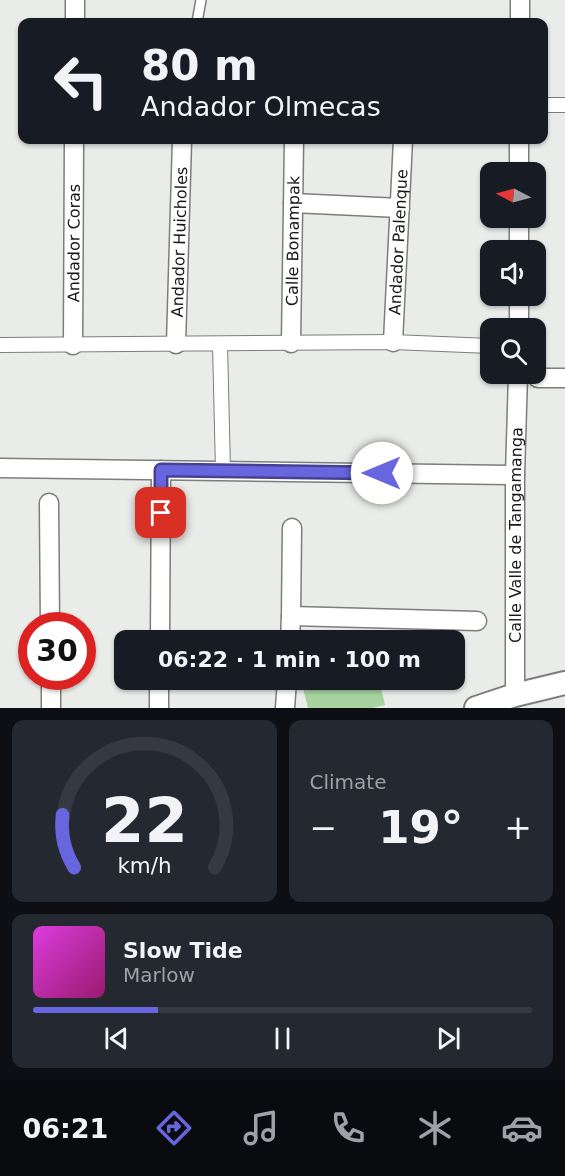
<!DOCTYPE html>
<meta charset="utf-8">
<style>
:root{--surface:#171b24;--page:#242831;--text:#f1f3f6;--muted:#9ea1a6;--line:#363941;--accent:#6866df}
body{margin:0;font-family:"DejaVu Sans",sans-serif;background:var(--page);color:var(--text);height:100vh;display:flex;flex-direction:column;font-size:22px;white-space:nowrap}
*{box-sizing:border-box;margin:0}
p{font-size:20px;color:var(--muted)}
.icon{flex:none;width:33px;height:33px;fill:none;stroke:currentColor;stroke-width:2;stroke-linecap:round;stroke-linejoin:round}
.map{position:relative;height:708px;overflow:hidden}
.details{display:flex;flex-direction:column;gap:12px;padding:12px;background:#0d0f14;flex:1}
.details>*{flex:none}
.hud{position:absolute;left:18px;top:18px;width:530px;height:126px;border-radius:12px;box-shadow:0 2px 4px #0004;background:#171b24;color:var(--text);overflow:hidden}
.needle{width:39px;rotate:276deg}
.buttons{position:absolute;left:480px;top:162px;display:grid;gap:12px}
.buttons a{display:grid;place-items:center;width:66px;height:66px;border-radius:12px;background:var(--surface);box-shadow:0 2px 4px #0004;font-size:30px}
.speed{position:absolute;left:18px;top:612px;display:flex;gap:12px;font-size:30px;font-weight:700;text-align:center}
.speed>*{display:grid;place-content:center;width:78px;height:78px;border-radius:50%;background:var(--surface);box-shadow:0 2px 4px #0004;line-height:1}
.speed .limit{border:9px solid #d22;background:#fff;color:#111}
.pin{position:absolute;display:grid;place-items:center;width:51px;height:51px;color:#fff;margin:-26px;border-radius:12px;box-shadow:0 3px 9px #0006}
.me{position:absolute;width:66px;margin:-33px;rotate:270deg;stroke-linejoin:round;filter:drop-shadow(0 0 4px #0008)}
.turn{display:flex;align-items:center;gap:21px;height:126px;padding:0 24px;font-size:27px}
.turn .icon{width:78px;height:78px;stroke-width:2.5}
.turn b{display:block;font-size:42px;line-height:51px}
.big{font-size:45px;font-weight:700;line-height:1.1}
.details .widget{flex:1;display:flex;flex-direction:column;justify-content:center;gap:9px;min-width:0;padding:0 21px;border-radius:12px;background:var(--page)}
.details .dial{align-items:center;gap:0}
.dial svg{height:156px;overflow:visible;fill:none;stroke:var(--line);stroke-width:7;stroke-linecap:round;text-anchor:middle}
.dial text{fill:var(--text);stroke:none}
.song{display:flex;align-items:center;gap:18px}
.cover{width:72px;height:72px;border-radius:9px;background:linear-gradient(135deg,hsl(300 70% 55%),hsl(320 70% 35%))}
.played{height:6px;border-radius:3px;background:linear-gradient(90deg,var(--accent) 25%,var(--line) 25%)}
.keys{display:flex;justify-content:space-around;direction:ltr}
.heat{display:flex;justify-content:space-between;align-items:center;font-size:33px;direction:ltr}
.details .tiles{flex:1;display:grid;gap:12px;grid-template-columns:1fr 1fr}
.widget:last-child{grid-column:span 2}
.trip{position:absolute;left:114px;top:630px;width:351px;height:60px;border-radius:12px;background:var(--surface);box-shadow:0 2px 4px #0004;font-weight:700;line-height:60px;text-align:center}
.tab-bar{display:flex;height:96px;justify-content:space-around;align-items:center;background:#090b0e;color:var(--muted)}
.tab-bar .icon{width:42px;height:42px}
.tab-bar .on{color:var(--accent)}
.tab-bar b{font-size:27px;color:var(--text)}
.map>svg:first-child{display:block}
.green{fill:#a7d3a0}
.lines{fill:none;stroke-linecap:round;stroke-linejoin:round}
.service-casing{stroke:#7c7e7b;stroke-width:12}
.pedestrian-casing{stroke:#7c7e7b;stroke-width:16}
.minor-casing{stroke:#7c7e7b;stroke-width:21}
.tertiary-casing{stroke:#7c7e7b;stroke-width:26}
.service{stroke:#fff;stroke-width:9}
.pedestrian{stroke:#fff;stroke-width:14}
.minor{stroke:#fff;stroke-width:18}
.tertiary{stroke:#fff;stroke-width:22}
.route-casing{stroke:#444291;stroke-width:15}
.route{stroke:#6866df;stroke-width:10}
.labels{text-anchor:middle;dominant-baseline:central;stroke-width:4.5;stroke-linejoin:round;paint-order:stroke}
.street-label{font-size:16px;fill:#171817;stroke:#fff}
</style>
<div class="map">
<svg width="565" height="708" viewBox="0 0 565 708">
<rect width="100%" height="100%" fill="#e9ece9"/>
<path class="green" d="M319 680H379L385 705 372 708H308L302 684Z"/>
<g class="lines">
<g class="service-casing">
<path id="service" d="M197 22 201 0"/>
</g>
<g class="pedestrian-casing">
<path id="pedestrian" d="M543 105H565
M220 344 223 471
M0 345 393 342 490 346"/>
</g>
<g class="minor-casing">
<g id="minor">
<path d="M75 22V0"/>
<path d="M520 22V0"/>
<path d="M519 172V140"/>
<path d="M293 203 400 208"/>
<path d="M519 250V218"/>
<path d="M519 328V296"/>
<path id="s1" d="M393 342 403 140"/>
<path id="s2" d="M291 343 294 140"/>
<path id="s3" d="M176 344 182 140"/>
<path id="s4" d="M73 345 74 140"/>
<path d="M538 378H565"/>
<path d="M0 468 515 475"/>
<path d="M49 503 50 626"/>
<path d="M291 616 477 621"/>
<path d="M160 640 161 470"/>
<path d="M290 640 291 616 292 528"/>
<path d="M51 676V708"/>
<path id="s5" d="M515 695V475L518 374"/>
<path d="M159 708V680"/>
<path d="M285 708 287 680"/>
</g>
</g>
<g class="tertiary-casing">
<path id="tertiary" d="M476 708 515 695 565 683"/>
</g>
<use href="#service" class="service"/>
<use href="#pedestrian" class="pedestrian"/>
<use href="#minor" class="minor"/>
<use href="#tertiary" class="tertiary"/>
</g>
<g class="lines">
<g class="route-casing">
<path id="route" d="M161 513V470L382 473"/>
</g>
<use href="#route" class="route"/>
</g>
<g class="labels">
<g class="street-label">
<text stroke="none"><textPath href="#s2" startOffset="102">Calle Bonampak</textPath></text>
<text stroke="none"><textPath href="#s1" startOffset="100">Andador Palenque</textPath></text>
<text stroke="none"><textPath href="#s4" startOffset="102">Andador Coras</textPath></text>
<text stroke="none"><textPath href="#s3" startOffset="102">Andador Huicholes</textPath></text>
<text stroke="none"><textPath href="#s5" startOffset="160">Calle Valle de Tangamanga</textPath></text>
</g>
</g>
</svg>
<div class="buttons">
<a><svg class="needle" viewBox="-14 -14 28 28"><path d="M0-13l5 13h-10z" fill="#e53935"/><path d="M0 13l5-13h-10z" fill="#9ea1a6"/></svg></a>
<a><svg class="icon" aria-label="sound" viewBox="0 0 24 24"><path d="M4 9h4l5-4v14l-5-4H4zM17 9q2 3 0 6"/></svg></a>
<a><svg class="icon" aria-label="search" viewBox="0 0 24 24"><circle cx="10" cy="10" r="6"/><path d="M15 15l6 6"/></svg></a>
</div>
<div class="speed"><div class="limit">30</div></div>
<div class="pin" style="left:161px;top:513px;background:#d93025"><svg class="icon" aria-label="arrive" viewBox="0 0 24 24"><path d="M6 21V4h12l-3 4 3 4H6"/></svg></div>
<svg class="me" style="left:382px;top:473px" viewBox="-20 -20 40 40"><circle r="19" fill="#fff"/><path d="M0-13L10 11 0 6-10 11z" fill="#6866df"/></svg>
<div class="trip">06:22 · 1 min · 100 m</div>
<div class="hud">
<div class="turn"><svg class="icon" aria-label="left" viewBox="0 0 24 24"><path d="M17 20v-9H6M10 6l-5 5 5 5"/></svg><div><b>80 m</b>Andador Olmecas</div></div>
</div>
</div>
<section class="details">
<div class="tiles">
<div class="widget dial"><svg viewBox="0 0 100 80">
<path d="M14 69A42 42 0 1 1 86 69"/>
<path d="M14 69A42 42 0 0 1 8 42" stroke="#6866df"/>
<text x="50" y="56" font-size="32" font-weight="700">22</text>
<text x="50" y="72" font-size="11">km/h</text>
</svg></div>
<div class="widget"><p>Climate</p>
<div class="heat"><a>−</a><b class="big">19°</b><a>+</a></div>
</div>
<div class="widget">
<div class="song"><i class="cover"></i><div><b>Slow Tide</b><p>Marlow</p></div></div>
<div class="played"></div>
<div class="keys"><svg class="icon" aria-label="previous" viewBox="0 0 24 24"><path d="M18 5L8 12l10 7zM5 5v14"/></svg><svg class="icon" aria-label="pause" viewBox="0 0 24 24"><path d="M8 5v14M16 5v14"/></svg><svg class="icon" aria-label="next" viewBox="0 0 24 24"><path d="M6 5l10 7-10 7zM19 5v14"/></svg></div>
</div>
</div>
</section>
<nav class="tab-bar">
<b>06:21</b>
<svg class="icon on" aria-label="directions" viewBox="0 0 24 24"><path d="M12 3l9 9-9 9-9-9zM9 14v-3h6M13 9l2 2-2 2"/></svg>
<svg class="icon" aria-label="music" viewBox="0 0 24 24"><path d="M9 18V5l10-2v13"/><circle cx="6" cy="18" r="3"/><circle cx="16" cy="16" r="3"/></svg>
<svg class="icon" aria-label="phone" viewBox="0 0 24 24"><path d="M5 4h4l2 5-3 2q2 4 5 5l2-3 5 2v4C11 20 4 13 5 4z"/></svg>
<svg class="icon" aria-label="climate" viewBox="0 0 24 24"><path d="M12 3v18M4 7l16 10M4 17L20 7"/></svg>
<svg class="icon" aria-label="car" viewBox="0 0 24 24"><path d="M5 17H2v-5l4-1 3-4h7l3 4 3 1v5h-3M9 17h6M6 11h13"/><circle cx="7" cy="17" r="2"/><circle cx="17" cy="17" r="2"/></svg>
</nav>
